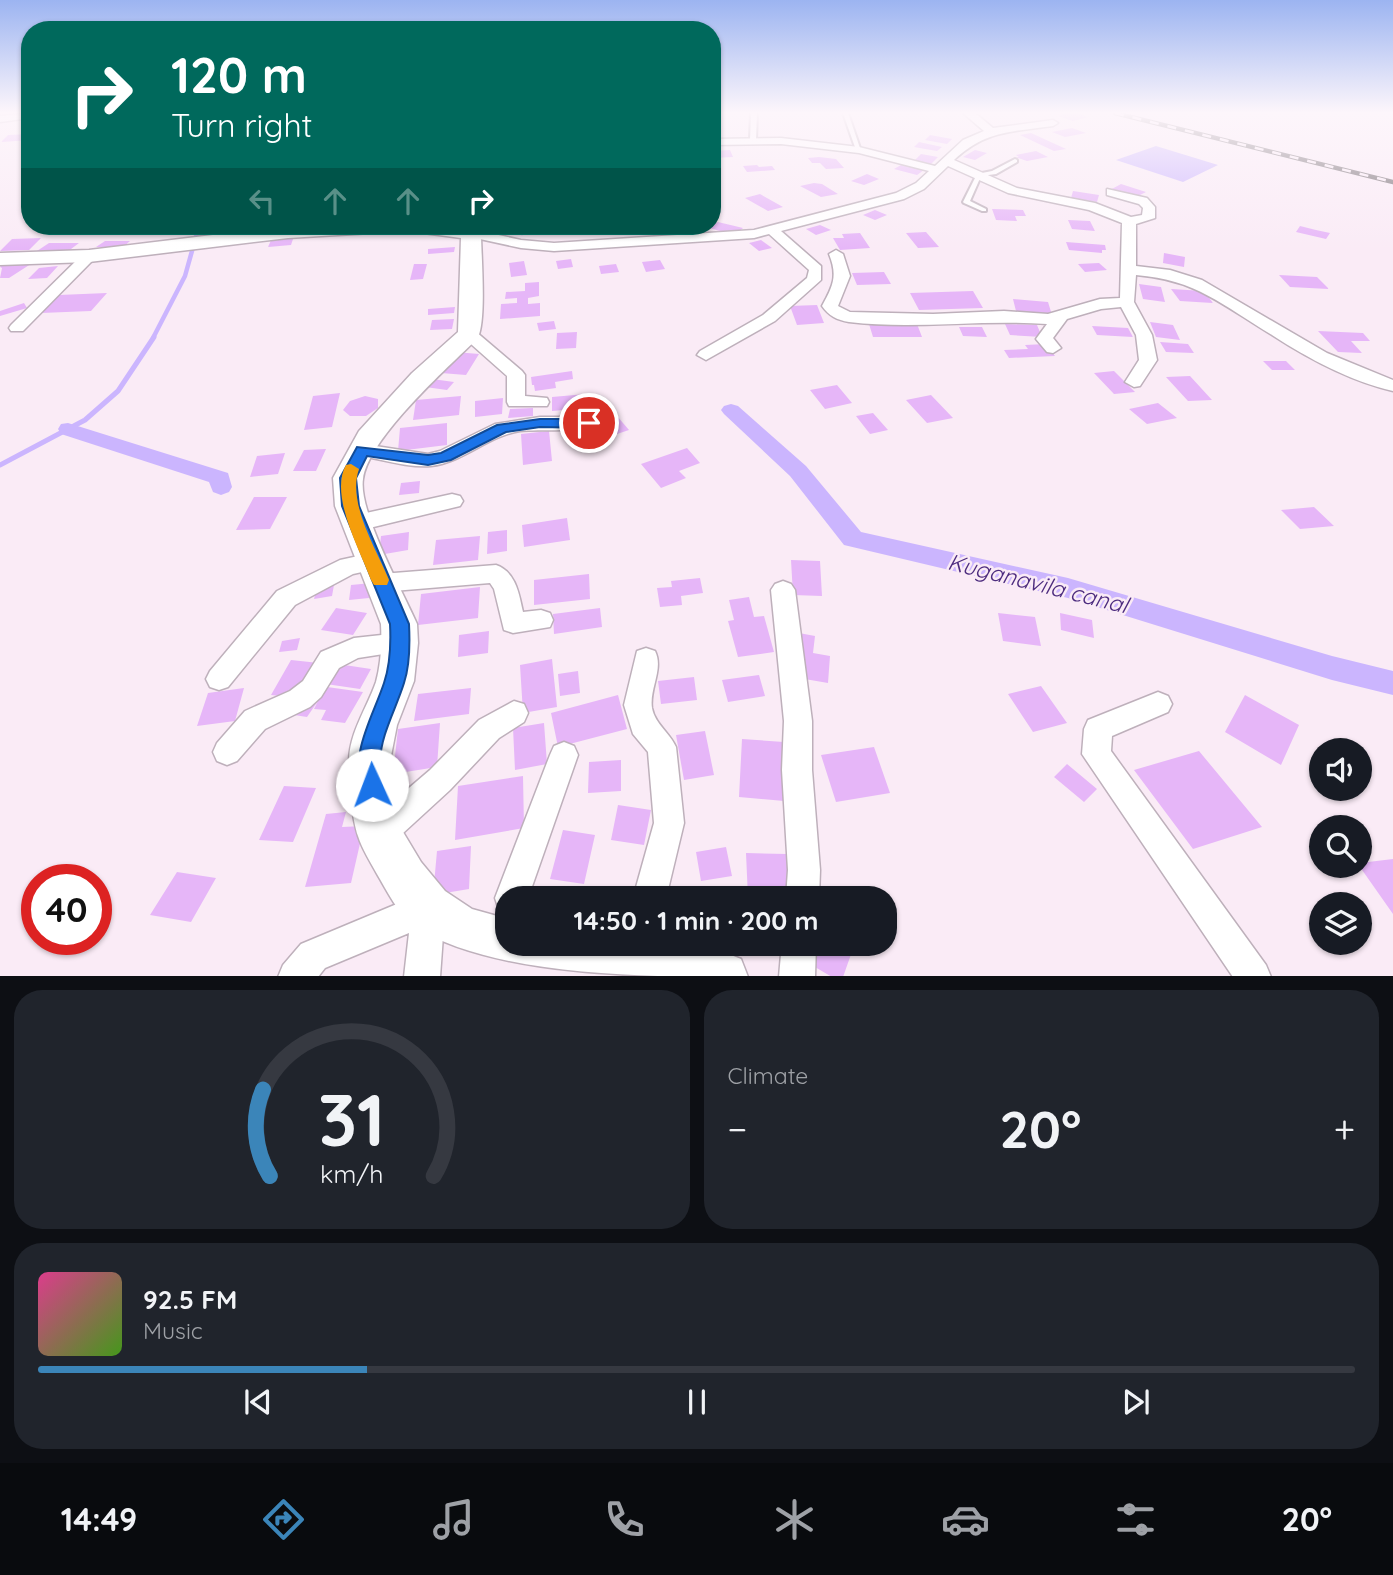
<!DOCTYPE html>
<meta charset="utf-8">
<style>
:root{--surface:#171b24;--page:#20242c;--text:#f1f3f6;--muted:#9ea1a6;--line:#363941;--accent:#3b85b9}
body{margin:0;font-family:Quicksand,sans-serif;background:var(--page);color:var(--text);height:100vh;display:flex;flex-direction:column;font-size:26px;white-space:nowrap}
*{box-sizing:border-box;margin:0}
p{font-size:23px;color:var(--muted)}
.icon{flex:none;width:38px;height:38px;fill:none;stroke:currentColor;stroke-width:2;stroke-linecap:round;stroke-linejoin:round}
.map{position:relative;height:976px;overflow:hidden}
.drawer{display:flex;flex-direction:column;gap:14px;padding:14px;background:#0d0f14;flex:1}
.drawer>*{flex:none}
.banner{position:absolute;left:21px;top:21px;width:700px;height:214px;border-radius:28px;box-shadow:0 2px 5px #0004;background:#00695c;color:#fff;overflow:hidden}
.tools{position:absolute;left:1309px;top:738px;display:grid;gap:14px}
.tools a{display:grid;place-items:center;width:63px;height:63px;border-radius:50%;background:var(--surface);box-shadow:0 2px 5px #0004;font-size:35px}
.speed{position:absolute;left:21px;top:864px;display:flex;gap:14px;font-size:35px;font-weight:700;text-align:center}
.speed>*{display:grid;place-content:center;width:91px;height:91px;border-radius:50%;background:var(--surface);box-shadow:0 2px 5px #0004;line-height:1}
.speed .limit{border:10px solid #d22;background:#fff;color:#111}
.pin{position:absolute;display:grid;place-items:center;width:60px;height:60px;color:#fff;margin:-30px;border:4px solid #fff;border-radius:50%;box-shadow:0 2px 7px #0007}
.me{position:absolute;width:77px;margin:-38px;rotate:358deg;stroke-linejoin:round;filter:drop-shadow(0 0 5px #0008)}
.turn{display:flex;align-items:center;gap:24px;height:147px;padding:0 35px;font-size:32px}
.turn .icon{width:91px;height:91px;stroke-width:2.5}
.turn b{display:block;font-size:49px;line-height:60px}
.lanes{display:flex;align-items:center;height:66px;padding:0 35px;background:#0003;justify-content:center;gap:35px;direction:ltr}
.lanes .off{opacity:.35}
.big{font-size:52px;font-weight:800;line-height:1.1}
.drawer .card{flex:1;display:flex;flex-direction:column;justify-content:center;gap:10px;min-width:0;padding:0 24px;border-radius:28px;background:var(--page)}
.drawer .dial{align-items:center;gap:0}
.dial svg{height:182px;overflow:visible;fill:none;stroke:var(--line);stroke-width:7;stroke-linecap:round;text-anchor:middle}
.dial text{fill:var(--text);stroke:none}
.song{display:flex;align-items:center;gap:21px}
.cover{width:84px;height:84px;border-radius:10px;background:linear-gradient(135deg,hsl(330 70% 55%),hsl(100 70% 35%))}
.played{height:7px;border-radius:4px;background:linear-gradient(90deg,var(--accent) 25%,var(--line) 25%)}
.keys{display:flex;justify-content:space-around;direction:ltr}
.heat{display:flex;justify-content:space-between;align-items:center;font-size:38px;direction:ltr}
.drawer .tiles{flex:1;display:grid;gap:14px;grid-template-columns:1fr 1fr}
.card:last-child{grid-column:span 2}
.trip{position:absolute;left:495px;top:886px;width:402px;height:70px;border-radius:28px;background:var(--surface);box-shadow:0 2px 5px #0004;font-weight:800;line-height:70px;text-align:center}
.tab-bar{display:flex;height:112px;justify-content:space-around;align-items:center;background:#090b0e;color:var(--muted)}
.tab-bar .icon{width:49px;height:49px}
.tab-bar .selected{color:var(--accent)}
.tab-bar b{font-size:32px;color:var(--text)}
.map>svg:first-child{display:block}
.water{fill:#cbb5fe}
.lines{fill:none;stroke-linecap:round;stroke-linejoin:round}
.stream-far1{stroke:#cbb5fe;stroke-width:4.5}
.stream{stroke:#cbb5fe;stroke-width:5}
.canal{fill:#cbb5fe;fill-rule:evenodd}
.building{fill:#e6b6f8}
.lane-casing{stroke:#beb0bb;stroke-width:4}
.street-casing{stroke:#beb0bb;stroke-width:3}
.secondary-casing{stroke:#beb0bb;stroke-width:3}
.lane{fill:#fff;fill-rule:evenodd}
.street{fill:#fff;fill-rule:evenodd}
.secondary{fill:#fff;fill-rule:evenodd}
.rail-casing{stroke:#6f666c;stroke-width:4.5}
.rail{stroke:#faebf6;stroke-width:2.5;stroke-dasharray:9;stroke-linecap:butt}
.route{fill:#1a73e8;stroke:#114b97;stroke-width:2}
.slow{fill:#f59e0b}
.labels{text-anchor:middle;dominant-baseline:central;stroke-width:5;stroke-linejoin:round;paint-order:stroke}
.water-label{font-size:23px;font-style:italic;fill:#4d2c7f;stroke:#faebf6}
</style>
<div class="map">
<svg width="1393" height="977" viewBox="0 0 1393 977">
<rect width="100%" height="100%" fill="#faebf6"/>
<path class="water" d="M1156 146 1218 165 1183 182 1116 160Z"/>
<g class="lines">
<path class="stream-far1" d="M509 226 522 233
M153 338 185 276 199 226"/>
<path class="stream" d="M0 465 85 420 118 391 154 337"/>
<path class="canal" d="M731 404 738 406 806 466 861 532 1068 578 1332 656 1393 671V695L1332 680 1068 598 844 545 790 476 724 414 721 410 724 406Z
M68 423 228 473 232 487 229 492 221 495 213 492 209 482 61 434 58 429 61 424Z"/>
</g>
<path class="building" d="M1059 113H1077L1088 117 1073 121 1058 116 1062 115Z
M1072 128 1086 133 1065 137 1052 132Z
M1031 133 1066 149 1054 151 1020 135Z
M30 134V140L1 142 8 135Z
M930 135 952 139 947 144 925 140Z
M919 142 942 147 937 151 914 147Z
M730 150 733 157 712 158V151Z
M975 150 987 153 975 160 963 157Z
M1036 151 1048 157 1027 161 1015 157H1019L1016 155Z
M921 154 938 157 930 165 913 162Z
M819 157 836 159 844 168 826 169 820 163H812L808 158Z
M757 165 759 167 772 166 775 170 747 172 743 166Z
M901 165 924 170 917 175 894 169Z
M867 174 879 179 864 185 851 181Z
M814 183 822 184 838 194 821 197 800 186Z
M1121 184 1146 192 1134 198 1110 190Z
M1073 191 1099 195 1097 202 1071 198Z
M760 194 783 207 768 211 745 198Z
M992 209 1023 210 1026 216H1015L1017 221 996 220Z
M875 210 887 215 875 220 863 215Z
M1068 220 1090 221 1095 231 1072 229Z
M718 222 743 228 735 235 709 228Z
M820 225 831 230 816 235 806 229Z
M1300 226 1316 230 1330 233 1326 239 1296 232Z
M926 232 939 247 918 248 906 233Z
M860 233 870 248 840 250 833 238H844L842 234Z
M294 236 291 245 268 247 272 238Z
M41 238 29 250 0 251 12 239Z
M761 240 772 248 759 251 749 243Z
M105 241H130L122 248 96 247Z
M1066 242 1105 245 1106 250H1102V253L1069 250Z
M49 243H79L67 252 37 251Z
M455 247 454 252 428 254V249Z
M1164 253 1185 257 1184 267 1163 263Z
M571 259 573 267 558 269 556 261Z
M37 260 9 278H0L2 268 0 267 6 261Z
M660 260 665 269 646 272 642 262Z
M524 261 527 275 511 277 509 263Z
M1099 263 1107 270 1085 272 1078 264Z
M414 264H427L423 279 410 280Z
M616 264 619 272 601 274 599 266Z
M58 266 47 278 28 279 39 268Z
M884 272 891 284 857 285 852 273Z
M1279 275 1317 277 1329 289 1290 287Z
M539 282V296L528 298V304L540 303V316L500 319 501 304 517 303V298L505 299 506 292 525 291V283Z
M1139 284 1161 287 1165 302 1143 299Z
M1171 289 1204 291 1213 303 1180 301Z
M973 291 983 308 919 310 910 293Z
M107 293 91 311 41 313 59 295Z
M1013 299 1048 302 1052 315 1016 311Z
M24 303 27 308 0 316V311Z
M817 305 824 323 797 325 790 306Z
M455 307 454 313 428 315V309Z
M454 319 452 329 430 330 432 320Z
M554 321 556 329 539 331 537 323Z
M1150 322 1173 325 1180 340 1156 337Z
M869 324H917L922 337H873Z
M1005 324 1037 325 1042 337 1010 335Z
M1092 326 1128 328 1133 337 1097 335Z
M959 327H982L987 337 963 336Z
M1318 331 1363 333 1370 341H1351L1362 353 1338 352Z
M577 332 576 348 556 349 557 333Z
M1160 342 1188 344 1194 353 1166 352Z
M1046 344 1055 356 1009 358 1004 350 1028 349 1025 345Z
M455 352 479 354 466 375 441 373Z
M1263 361H1286L1295 370H1272Z
M572 371 573 379 555 382 556 388 535 391 534 385H532L531 377Z
M1114 371 1135 392 1114 394 1094 373Z
M1190 376 1212 400 1188 401 1166 377Z
M432 379 454 382 447 390 425 387Z
M837 385 852 403 825 409 810 390Z
M340 393 332 427 304 430 313 396Z
M586 394 587 408 552 411V397Z
M931 395 953 418 927 423 906 400Z
M365 396 378 399V408L366 416H350L343 410 350 401Z
M461 396 459 415 413 420 416 400Z
M503 398 502 414 475 417V401Z
M609 402 613 413 598 416 594 405Z
M1158 403 1177 418 1147 424 1129 409Z
M533 408V416L508 418 510 409Z
M873 413 888 430 870 434 856 416Z
M617 416 629 430 605 438 594 424Z
M447 423V445L398 451 400 428Z
M549 431 552 461 523 465 521 434Z
M687 448 700 463 679 471 686 478 661 488 641 464Z
M326 449 316 471H293L304 450Z
M285 453 278 474 250 477 257 456Z
M420 481 419 493 399 495 401 483Z
M254 497H287L270 529 236 530Z
M1314 507 1334 526 1300 529 1281 510Z
M567 518 570 540 524 547 522 525Z
M507 530V551L487 554 488 532Z
M409 532 408 550 379 555 381 536Z
M480 536 478 560 433 565 436 540Z
M791 560 820 561 822 596 793 595Z
M589 574 590 599 534 605V580Z
M700 578 703 593 681 596 682 605 660 607 657 588 672 587 671 581Z
M372 583 369 598 349 600 351 585Z
M334 585 332 596 314 599 317 587Z
M480 587 478 618 418 625 421 594Z
M749 597 754 617 764 616 774 652 738 657 728 621 734 620 729 600Z
M336 608 367 613 353 635 321 630Z
M600 608 602 627 554 634 553 614Z
M998 613 1035 617 1041 646 1003 641Z
M1060 613 1092 620 1094 638 1061 630Z
M489 631 488 653 458 657 459 635Z
M799 633 815 636 813 653 830 656 828 683 793 677Z
M300 638 297 650 279 652 282 641Z
M552 659 557 707 523 713 520 665Z
M291 660 319 663 300 698 271 695Z
M331 663 371 669 360 689 319 683Z
M578 671 580 693 560 696 558 674Z
M759 675 765 696 728 702 722 680Z
M694 677 697 700 661 704 658 681Z
M1041 686 1067 723 1033 732 1008 694Z
M327 687 363 692 345 723 321 720 326 710 314 709 318 701 307 717 294 715 306 695 320 698Z
M244 688 235 721 197 726 208 693Z
M471 688 469 714 414 721 418 694Z
M618 695 627 729 558 747 551 713Z
M1245 695 1299 725 1281 765 1225 732Z
M440 723 437 767 393 774 398 729Z
M544 723 547 764 515 770 513 728Z
M705 731 714 775 684 780 676 735Z
M742 739 784 742V801L739 797Z
M874 747 890 793 836 802 821 755Z
M1199 751 1262 827 1193 849 1134 770Z
M621 760V791L588 793 589 762Z
M1067 764 1097 789 1084 802 1054 777Z
M523 776 524 828 455 840 458 786Z
M284 786 316 788 293 842 259 840Z
M618 805 651 810 644 845 611 840Z
M346 812 342 827 364 826 351 883 305 887 326 814Z
M563 830 595 835 584 884 550 879Z
M471 846 469 889 433 895 437 851Z
M726 847 732 876 701 881 696 852Z
M746 853 787 854 790 898H748Z
M1393 859V914L1360 867V863Z
M177 872 216 878 191 922 150 915Z
M809 943H855L843 977H832L803 960Z"/>
<g class="lines">
<g class="lane-casing">
<path id="lane" d="M751 113H757L756 140 753 142 750 140Z
M843 113H848L861 151 856 150Z
M1015 159 1017 160V162L996 174 981 176 970 201 986 209V211H982L964 203 963 202 977 174 992 171Z"/>
</g>
<g class="street-casing">
<path id="street" d="M30 113V118L0 122V116Z
M963 113H975L993 128 1053 120 1058 123 1053 126C1012 132 986 130 954 160L1017 188 1095 203 1131 217 1142 215 1143 208 1139 204 1107 195V189L1147 198 1155 207V218L1136 224V266L1170 270 1202 280 1327 353 1393 380V391C1350 381 1309 359 1272 335 1222 305 1197 280 1136 275L1134 302 1152 335 1157 360 1140 386 1134 387 1125 382 1139 360 1136 335 1121 307 1101 309 1067 319 1053 338 1061 348 1053 353 1047 352 1036 339 1047 324C982 319 914 330 849 322 837 320 829 316 822 306 833 286 838 276 829 254L836 250 843 254 850 276 838 306 850 312 933 314 1004 311 1048 314 1100 299 1120 298 1122 223 1089 210 1008 193 948 166 924 189 904 199 781 231 821 266V280L775 321 706 360 697 355 700 351 763 315 807 278 809 270 769 234 754 238 554 251 521 248 466 236 464 233 471 229 521 240 554 243 754 230 896 193 916 183 929 171 859 153 781 144 712 145V139L781 138 859 147 935 166 963 140 984 131Z
M89 252 94 253V259L23 331H11L9 328 11 325 84 253Z
M469 329 475 331 522 371 525 375V396L547 398 549 402 547 406H509L507 402V376L463 337 461 334 463 331Z
M540 417H589L599 423C591 433 536 429 520 431 488 436 464 462 431 466 410 468 383 460 362 456L355 454 352 450 355 446 362 444 428 454 440 451 495 424Z
M452 494 460 496 463 501 460 506 357 531 349 528 346 523 349 518 357 515Z
M372 553 380 556 384 562 380 568 353 574 295 605 228 687 219 690 210 687 206 679 210 671 277 591 340 560Z
M496 565C516 572 519 594 523 612L541 610 550 613 553 620 550 627 513 633 504 630 494 589 490 583 381 592 373 589 369 583 373 577 381 574Z
M783 581 791 584 795 590 812 721V770L820 870 819 898H786L788 870 782 770 784 721 771 590 775 584Z
M400 633 409 636 413 643 409 650 358 658 339 668 321 697 310 707 265 729 237 761 227 765 217 761 213 752 217 743 245 711 290 691 303 681 321 652 354 638Z
M646 648 655 651C664 669 649 689 652 708 655 724 670 733 676 747L684 823 666 898H633L654 823 648 752 633 734 624 705 637 651Z
M1158 692 1168 696 1172 704 1168 712 1112 736 1111 751 1266 965 1271 977H1233L1082 754 1084 729 1088 720Z
M514 701 524 704 528 713 524 722 499 738 450 790 390 845 379 849 368 845 363 834 368 823 430 770 479 720Z
M564 742 574 746 578 755 528 898H508V913L499 910 495 898 550 755 554 746Z
M428 891 440 896 445 908 440 977H404L409 933 325 968 318 977H278L283 965 301 944Z
M782 943H816L815 977H779Z"/>
</g>
<g class="secondary-casing">
<path id="secondary" d="M288 226H397L388 232 288 238 89 262 0 265V253L89 250Z
M407 226H459L478 229 481 233C481 254 487 324 477 339 448 367 368 439 363 479 358 511 403 592 417 624L418 643 414 681 397 725 390 761 400 827 421 862 445 891 472 909 508 919V943H693L703 944 741 959 748 977C648 977 494 977 413 926 398 913 387 891 377 874 370 861 362 849 358 836 352 818 348 781 349 762 349 733 367 708 376 682 381 664 382 643 381 624L335 506 333 478 359 431 412 373 458 332 461 238 416 232 409 230Z"/>
</g>
<use href="#lane" class="lane"/>
<use href="#street" class="street"/>
<use href="#secondary" class="secondary"/>
<g class="rail-casing">
<path id="rail" d="M1115 113 1393 182"/>
</g>
<use href="#rail" class="rail"/>
</g>
<linearGradient id="sky" x2="0" y2="1"><stop stop-color="#9cb4f1"/><stop offset="0.45" stop-color="#fdf6fb"/><stop offset="1" stop-color="#fdf6fb" stop-opacity="0"/></linearGradient>
<rect width="1393" height="250" fill="url(#sky)"/>
<path class="route" d="M540 419H589L596 423 589 428 540 427 506 432 451 460 428 465 367 456 356 478 359 506 409 624C410 643 410 665 404 683 396 709 381 734 380 761 379 773 385 781 380 793L372 796 364 793C348 755 372 719 384 683 390 665 391 643 390 624L342 506 340 478 357 447 428 455 441 453 497 425Z"/>
<path class="slow" d="M351 464 359 469C347 503 376 548 389 580L387 585H374L371 580C360 550 329 495 346 465Z"/>
<g class="labels">
<g class="water-label">
<text transform="translate(1038 583) rotate(14)">Kuganavila canal</text>
</g>
</g>
</svg>
<div class="tools">
<a><svg class="icon" aria-label="sound" viewBox="0 0 24 24"><path d="M4 9h4l5-4v14l-5-4H4zM17 9q2 3 0 6"/></svg></a>
<a><svg class="icon" aria-label="search" viewBox="0 0 24 24"><circle cx="10" cy="10" r="6"/><path d="M15 15l6 6"/></svg></a>
<a><svg class="icon" aria-label="layers" viewBox="0 0 24 24"><path d="M12 4l9 5-9 5-9-5zM3 14l9 5 9-5"/></svg></a>
</div>
<div class="speed"><div class="limit">40</div></div>
<div class="pin" style="left:589px;top:423px;background:#d93025"><svg class="icon" aria-label="arrive" viewBox="0 0 24 24"><path d="M6 21V4h12l-3 4 3 4H6"/></svg></div>
<svg class="me" style="left:372px;top:785px" viewBox="-20 -20 40 40"><circle r="19" fill="#fff"/><path d="M0-13L10 11 0 6-10 11z" fill="#1a73e8"/></svg>
<div class="trip">14:50 · 1 min · 200 m</div>
<div class="banner">
<div class="turn"><svg class="icon" aria-label="right" viewBox="0 0 24 24"><path d="M7 20v-9h11M14 6l5 5-5 5"/></svg><div><b>120 m</b>Turn right</div></div>
<div class="lanes"><svg class="icon off" aria-label="left" viewBox="0 0 24 24"><path d="M17 20v-9H6M10 6l-5 5 5 5"/></svg><svg class="icon off" aria-label="ahead" viewBox="0 0 24 24"><path d="M12 20V5M6 11l6-6 6 6"/></svg><svg class="icon off" aria-label="ahead" viewBox="0 0 24 24"><path d="M12 20V5M6 11l6-6 6 6"/></svg><svg class="icon" aria-label="right" viewBox="0 0 24 24"><path d="M7 20v-9h11M14 6l5 5-5 5"/></svg></div>
</div>
</div>
<section class="drawer">
<div class="tiles">
<div class="card dial"><svg viewBox="0 0 100 80">
<path d="M14 69A42 42 0 1 1 86 69"/>
<path d="M14 69A42 42 0 0 1 11 31" stroke="#3b85b9"/>
<text x="50" y="56" font-size="32" font-weight="700">31</text>
<text x="50" y="72" font-size="11">km/h</text>
</svg></div>
<div class="card"><p>Climate</p>
<div class="heat"><a>−</a><b class="big">20°</b><a>+</a></div>
</div>
<div class="card">
<div class="song"><i class="cover"></i><div><b>92.5 FM</b><p>Music</p></div></div>
<div class="played"></div>
<div class="keys"><svg class="icon" aria-label="previous" viewBox="0 0 24 24"><path d="M18 5L8 12l10 7zM5 5v14"/></svg><svg class="icon" aria-label="pause" viewBox="0 0 24 24"><path d="M8 5v14M16 5v14"/></svg><svg class="icon" aria-label="next" viewBox="0 0 24 24"><path d="M6 5l10 7-10 7zM19 5v14"/></svg></div>
</div>
</div>
</section>
<nav class="tab-bar">
<b>14:49</b>
<svg class="icon selected" aria-label="directions" viewBox="0 0 24 24"><path d="M12 3l9 9-9 9-9-9zM9 14v-3h6M13 9l2 2-2 2"/></svg>
<svg class="icon" aria-label="music" viewBox="0 0 24 24"><path d="M9 18V5l10-2v13"/><circle cx="6" cy="18" r="3"/><circle cx="16" cy="16" r="3"/></svg>
<svg class="icon" aria-label="phone" viewBox="0 0 24 24"><path d="M5 4h4l2 5-3 2q2 4 5 5l2-3 5 2v4C11 20 4 13 5 4z"/></svg>
<svg class="icon" aria-label="climate" viewBox="0 0 24 24"><path d="M12 3v18M4 7l16 10M4 17L20 7"/></svg>
<svg class="icon" aria-label="car" viewBox="0 0 24 24"><path d="M5 17H2v-5l4-1 3-4h7l3 4 3 1v5h-3M9 17h6M6 11h13"/><circle cx="7" cy="17" r="2"/><circle cx="17" cy="17" r="2"/></svg>
<svg class="icon" aria-label="filters" viewBox="0 0 24 24"><path d="M4 7h16M4 17h16"/><circle cx="9" cy="7" r="2"/><circle cx="15" cy="17" r="2"/></svg>
<b>20°</b>
</nav>
